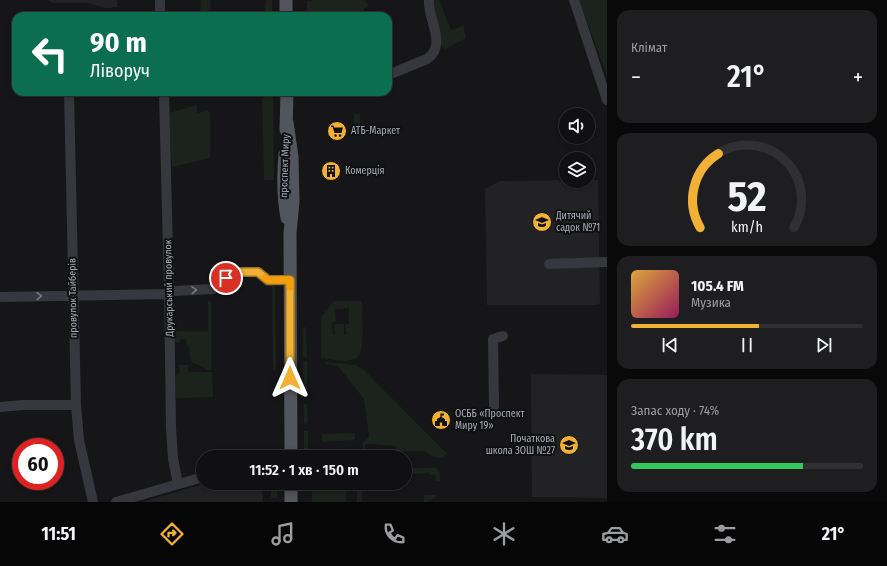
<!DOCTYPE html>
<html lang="uk">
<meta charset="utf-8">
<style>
:root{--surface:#101012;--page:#1e1e20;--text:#f1f3f6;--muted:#9c9d9f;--line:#303032;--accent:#f2b134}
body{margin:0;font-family:"Fira Sans Condensed",sans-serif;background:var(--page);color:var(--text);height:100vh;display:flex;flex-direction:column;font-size:15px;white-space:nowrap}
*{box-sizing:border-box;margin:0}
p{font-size:13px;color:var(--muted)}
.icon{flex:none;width:22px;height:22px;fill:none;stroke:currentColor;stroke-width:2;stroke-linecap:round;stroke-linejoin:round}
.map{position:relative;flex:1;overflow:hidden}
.sheet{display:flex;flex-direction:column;gap:10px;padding:10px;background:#09090a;width:280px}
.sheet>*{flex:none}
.guide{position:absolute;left:12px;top:12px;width:380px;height:84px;border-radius:12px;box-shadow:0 2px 6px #0003,0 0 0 1px var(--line);background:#0b6e4f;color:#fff;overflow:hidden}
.tools{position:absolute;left:559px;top:108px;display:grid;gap:8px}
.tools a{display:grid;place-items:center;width:36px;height:36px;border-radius:50%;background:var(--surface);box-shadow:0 2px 6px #0003,0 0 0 1px var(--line);font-size:20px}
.speed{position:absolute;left:12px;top:438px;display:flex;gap:8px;font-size:20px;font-weight:700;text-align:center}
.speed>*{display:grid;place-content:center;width:52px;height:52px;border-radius:50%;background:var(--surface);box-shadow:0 2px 6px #0003,0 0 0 1px var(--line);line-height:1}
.speed .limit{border:6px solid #d22;background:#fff;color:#111}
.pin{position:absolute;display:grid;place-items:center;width:34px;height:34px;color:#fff;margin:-17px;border:2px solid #fff;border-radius:50%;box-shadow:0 1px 4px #0007}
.me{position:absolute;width:44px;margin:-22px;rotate:0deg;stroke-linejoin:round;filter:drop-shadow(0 0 3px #0008)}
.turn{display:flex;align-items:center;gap:14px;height:84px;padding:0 12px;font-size:18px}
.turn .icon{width:52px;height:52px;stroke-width:2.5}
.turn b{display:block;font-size:28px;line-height:34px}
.big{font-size:30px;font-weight:600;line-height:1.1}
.sheet .widget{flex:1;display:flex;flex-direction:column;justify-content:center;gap:6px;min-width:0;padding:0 14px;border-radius:12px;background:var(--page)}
.sheet .dial{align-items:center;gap:0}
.dial svg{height:104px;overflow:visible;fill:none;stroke:var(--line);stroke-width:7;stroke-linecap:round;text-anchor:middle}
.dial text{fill:var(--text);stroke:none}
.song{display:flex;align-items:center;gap:12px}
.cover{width:48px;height:48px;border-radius:6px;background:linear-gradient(135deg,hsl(40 70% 55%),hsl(330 70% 35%))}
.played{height:4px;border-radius:2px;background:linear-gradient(90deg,var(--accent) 55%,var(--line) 55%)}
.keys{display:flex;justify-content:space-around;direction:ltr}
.heat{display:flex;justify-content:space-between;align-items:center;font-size:22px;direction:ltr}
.charge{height:6px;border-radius:3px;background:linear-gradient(90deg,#34c759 74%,var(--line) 0)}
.trip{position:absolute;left:196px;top:450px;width:216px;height:40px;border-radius:20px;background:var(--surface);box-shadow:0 2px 6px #0003,0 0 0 1px var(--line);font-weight:600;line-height:40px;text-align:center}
.tabs{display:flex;height:64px;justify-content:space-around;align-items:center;background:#060607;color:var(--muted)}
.tabs .icon{width:28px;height:28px}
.tabs .on{color:var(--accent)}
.tabs b{font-size:18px;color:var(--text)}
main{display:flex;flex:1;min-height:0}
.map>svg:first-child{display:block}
.built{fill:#222225}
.green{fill:#1c231d;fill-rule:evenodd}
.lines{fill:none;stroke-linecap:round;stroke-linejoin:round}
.minor{stroke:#37383d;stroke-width:10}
.major{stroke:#53555c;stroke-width:13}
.oneway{stroke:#757881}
.route-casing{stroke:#9d7322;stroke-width:10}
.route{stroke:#f2b134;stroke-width:7}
.slow{stroke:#f59e0b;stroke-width:7}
.labels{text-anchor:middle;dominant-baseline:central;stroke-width:4;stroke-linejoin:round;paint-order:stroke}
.poi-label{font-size:10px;fill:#a8adb8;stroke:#111113;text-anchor:start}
.street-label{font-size:10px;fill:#a8adb8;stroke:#111113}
</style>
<main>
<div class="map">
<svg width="607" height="502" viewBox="0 0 607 502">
<rect width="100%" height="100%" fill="#161618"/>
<path class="built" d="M48 0H117L118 7 105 8 88 3H53Z
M566 180 588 181V180H598L600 304 595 305H487L485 189 500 181Z
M531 374 607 375V498L532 497Z
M207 483H262L263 502H142Z"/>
<path class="green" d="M201 0H210V16H200Z
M266 0H272V16H264Z
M315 0H364L368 5 364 9 363 16H307V1Z
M433 0H439L451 30 463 26 466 38 445 49 442 47Z
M579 0H607V76Z
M262 92H273L274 180H264Z
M197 105V113L207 111 210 113V158L172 167 169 113Z
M354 114H360V129H354Z
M273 284 275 287 276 366 274 371 273 369 272 285Z
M208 301H211V371L192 362 190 358 189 346H187L186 339H180V342H175V331H208Z
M334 301H362C362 311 365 352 358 357 350 364 331 359 321 358V317ZM349 308V324H346V335H344V324H334L335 335H333L332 322H336L335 309Z
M306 327 307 357H303V328Z
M303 361H307V395H304Z
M326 362 356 365 363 369 447 454C440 460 432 458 426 451H396V446L374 444V455L371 456V452H373L374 444H365V452H368V455H363V443L369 436 364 399 338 366 326 364Z
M179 365H188V372H212L213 397 176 398V375L180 372Z
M304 404H307L308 423 304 424Z
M304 431H308V457L304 454Z
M355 433V438L353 440 322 442V434Z
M405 468H436L439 472 440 481H436L435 475H429V473L412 474V476L405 477Z
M271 483H277V498H271Z
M312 483H346V502H312Z
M357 488H362V502H357Z
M424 495H436V497L429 502H424Z"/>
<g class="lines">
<path class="minor" d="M160 0V16
M574 0 607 100
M388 75 427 59C448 45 427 18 429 0
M69 92 76 405 79 440 93 502
M164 92 169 291 171 427 173 459 178 484
M549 264 607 262
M0 297 169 294 174 291 213 289 223 280 240 272H258L268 281 290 280
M494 406 493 339 503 336
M0 407 23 405H76
M116 502 203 477"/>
<path class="major" d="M286 0V16
M287 122 292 157 293 202 290 233 291 457
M286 130 287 92
M285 154C283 176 283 196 287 218
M291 483V502"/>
</g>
<defs><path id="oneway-chevron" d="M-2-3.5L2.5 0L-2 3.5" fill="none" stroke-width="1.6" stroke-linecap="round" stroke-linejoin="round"/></defs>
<g class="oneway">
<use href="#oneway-chevron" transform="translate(194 290) rotate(-3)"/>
<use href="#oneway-chevron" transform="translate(39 296) rotate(-1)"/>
</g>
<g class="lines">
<g class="route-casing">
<path id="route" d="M226 278 240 272H258L268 280H290V378"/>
</g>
<use href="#route" class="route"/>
<path class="slow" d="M265 278 268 280H290V287"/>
</g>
<defs>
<g id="supermarket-disc" transform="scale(1)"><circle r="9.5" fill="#f2b134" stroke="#111113"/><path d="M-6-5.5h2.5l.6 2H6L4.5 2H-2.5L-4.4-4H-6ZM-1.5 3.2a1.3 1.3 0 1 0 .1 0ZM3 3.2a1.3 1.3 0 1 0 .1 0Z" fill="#111"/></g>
<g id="building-disc" transform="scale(1)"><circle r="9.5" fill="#f2b134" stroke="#111113"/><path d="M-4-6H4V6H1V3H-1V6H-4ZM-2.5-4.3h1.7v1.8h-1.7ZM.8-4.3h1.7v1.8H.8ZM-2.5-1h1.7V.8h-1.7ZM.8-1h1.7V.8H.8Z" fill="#111"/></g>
<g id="school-disc" transform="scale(1)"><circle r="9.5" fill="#f2b134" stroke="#111113"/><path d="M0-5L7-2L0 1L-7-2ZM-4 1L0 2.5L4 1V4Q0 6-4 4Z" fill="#111"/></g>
<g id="civic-disc" transform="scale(1)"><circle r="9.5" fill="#f2b134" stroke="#111113"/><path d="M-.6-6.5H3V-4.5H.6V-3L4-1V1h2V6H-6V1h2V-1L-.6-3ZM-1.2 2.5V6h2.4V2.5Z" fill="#111"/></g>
</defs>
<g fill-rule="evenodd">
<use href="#supermarket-disc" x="337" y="131"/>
<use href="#building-disc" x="331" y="171"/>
<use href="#school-disc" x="542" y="222"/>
<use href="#civic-disc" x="441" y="420"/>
<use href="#school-disc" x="569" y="445"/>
</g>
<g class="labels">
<g class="poi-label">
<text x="351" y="131">АТБ-Маркет</text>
<text x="345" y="171">Комерція</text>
<text x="556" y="216">Дитячий<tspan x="556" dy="12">садок №71</tspan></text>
<text x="455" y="414">ОСББ «Проспект<tspan x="455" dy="12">Миру 19»</tspan></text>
<text x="555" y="439" text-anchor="end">Початкова<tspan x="555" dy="12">школа ЗОШ №27</tspan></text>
</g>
<g class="street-label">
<text transform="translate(285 166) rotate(-88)">проспект Миру</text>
<text transform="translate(169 288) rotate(-91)">Друкарський провулок</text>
<text transform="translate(73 298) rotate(-91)">провулок Тайберів</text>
</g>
</g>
</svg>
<div class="tools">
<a><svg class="icon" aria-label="sound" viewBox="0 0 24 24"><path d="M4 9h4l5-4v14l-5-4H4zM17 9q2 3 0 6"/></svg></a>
<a><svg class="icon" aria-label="layers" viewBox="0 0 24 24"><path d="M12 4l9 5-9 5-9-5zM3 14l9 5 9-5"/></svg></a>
</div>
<div class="speed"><div class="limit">60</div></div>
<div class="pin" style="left:226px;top:278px;background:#d93025"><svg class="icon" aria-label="arrive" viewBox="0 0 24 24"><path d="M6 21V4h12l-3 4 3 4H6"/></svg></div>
<svg class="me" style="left:290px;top:378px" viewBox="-20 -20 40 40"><path d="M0-17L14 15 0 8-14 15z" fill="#f2b134" stroke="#fff" stroke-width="4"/></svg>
<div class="trip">11:52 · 1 хв · 150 m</div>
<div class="guide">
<div class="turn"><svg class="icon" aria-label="left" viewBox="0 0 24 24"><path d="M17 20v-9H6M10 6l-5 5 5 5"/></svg><div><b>90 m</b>Ліворуч</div></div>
</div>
</div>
<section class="sheet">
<div class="widget"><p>Клімат</p>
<div class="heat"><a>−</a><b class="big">21°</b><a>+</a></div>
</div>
<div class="widget dial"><svg viewBox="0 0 100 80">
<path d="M14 69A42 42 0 1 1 86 69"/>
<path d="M14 69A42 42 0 0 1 28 12" stroke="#f2b134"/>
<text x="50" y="56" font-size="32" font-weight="700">52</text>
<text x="50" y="72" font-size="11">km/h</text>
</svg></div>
<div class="widget">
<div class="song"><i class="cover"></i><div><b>105.4 FM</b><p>Музика</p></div></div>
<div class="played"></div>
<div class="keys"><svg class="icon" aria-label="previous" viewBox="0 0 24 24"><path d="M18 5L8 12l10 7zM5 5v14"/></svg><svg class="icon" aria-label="pause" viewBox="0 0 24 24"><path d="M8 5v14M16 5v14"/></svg><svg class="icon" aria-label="next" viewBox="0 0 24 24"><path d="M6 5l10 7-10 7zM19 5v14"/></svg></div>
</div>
<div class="widget"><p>Запас ходу · 74%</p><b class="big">370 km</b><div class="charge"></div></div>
</section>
</main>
<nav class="tabs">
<b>11:51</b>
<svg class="icon on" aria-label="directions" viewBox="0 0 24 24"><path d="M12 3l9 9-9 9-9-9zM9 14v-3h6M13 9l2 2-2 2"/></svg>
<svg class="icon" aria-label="music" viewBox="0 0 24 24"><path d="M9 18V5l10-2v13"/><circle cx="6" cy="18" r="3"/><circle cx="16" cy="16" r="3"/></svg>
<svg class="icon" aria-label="phone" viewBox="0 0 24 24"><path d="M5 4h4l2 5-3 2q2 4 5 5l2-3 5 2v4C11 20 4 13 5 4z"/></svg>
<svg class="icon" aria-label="climate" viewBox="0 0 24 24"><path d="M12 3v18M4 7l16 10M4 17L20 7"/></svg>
<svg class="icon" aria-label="car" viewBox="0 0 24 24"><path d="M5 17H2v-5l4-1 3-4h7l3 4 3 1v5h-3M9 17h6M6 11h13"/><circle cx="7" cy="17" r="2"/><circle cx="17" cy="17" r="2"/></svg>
<svg class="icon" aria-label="filters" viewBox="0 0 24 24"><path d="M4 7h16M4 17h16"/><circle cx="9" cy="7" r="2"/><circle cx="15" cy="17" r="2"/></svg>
<b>21°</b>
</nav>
